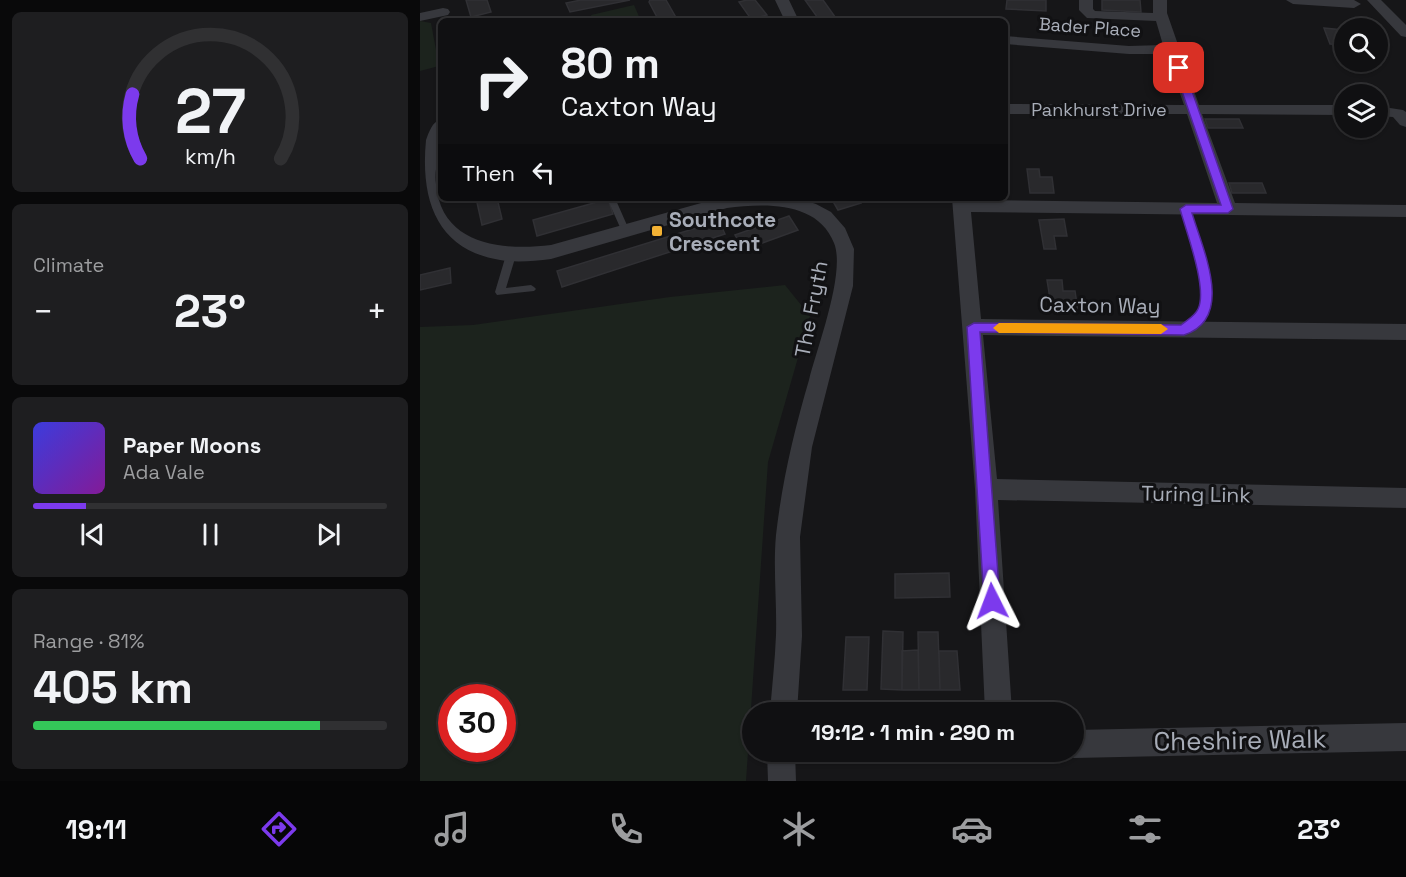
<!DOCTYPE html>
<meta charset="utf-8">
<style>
:root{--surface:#101012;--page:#1e1e20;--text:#f1f3f6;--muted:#9c9d9f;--line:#303032;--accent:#7c3aed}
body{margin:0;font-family:"Space Grotesk",sans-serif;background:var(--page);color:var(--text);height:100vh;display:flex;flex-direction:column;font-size:22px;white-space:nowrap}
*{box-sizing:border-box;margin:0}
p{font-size:20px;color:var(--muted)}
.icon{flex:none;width:33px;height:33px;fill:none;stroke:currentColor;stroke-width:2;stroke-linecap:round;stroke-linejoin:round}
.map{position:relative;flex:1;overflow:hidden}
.panel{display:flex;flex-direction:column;gap:12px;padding:12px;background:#09090a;width:420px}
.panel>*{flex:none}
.banner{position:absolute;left:18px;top:18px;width:570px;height:183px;border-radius:9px;box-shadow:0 2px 4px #0004,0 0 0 2px var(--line);background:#101012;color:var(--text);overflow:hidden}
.buttons{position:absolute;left:914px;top:18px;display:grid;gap:12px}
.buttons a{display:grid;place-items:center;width:54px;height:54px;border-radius:50%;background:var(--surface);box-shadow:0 2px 4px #0004,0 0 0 2px var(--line);font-size:30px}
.speed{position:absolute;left:18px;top:684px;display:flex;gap:12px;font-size:30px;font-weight:700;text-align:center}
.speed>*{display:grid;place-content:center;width:78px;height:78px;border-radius:50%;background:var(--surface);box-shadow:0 2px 4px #0004,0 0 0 2px var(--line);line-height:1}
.speed .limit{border:9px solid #d22;background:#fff;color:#111}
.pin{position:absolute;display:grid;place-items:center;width:51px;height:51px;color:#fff;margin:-26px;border-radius:12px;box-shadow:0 3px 9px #0006}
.me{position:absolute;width:66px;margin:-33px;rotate:357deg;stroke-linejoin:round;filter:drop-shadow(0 0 4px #0008)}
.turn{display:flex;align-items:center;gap:21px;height:126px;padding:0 24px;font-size:27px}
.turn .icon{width:78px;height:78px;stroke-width:2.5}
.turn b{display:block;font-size:42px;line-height:51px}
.then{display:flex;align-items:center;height:57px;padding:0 24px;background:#0003;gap:12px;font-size:22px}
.big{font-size:45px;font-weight:700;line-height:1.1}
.panel .card{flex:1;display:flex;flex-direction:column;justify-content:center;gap:9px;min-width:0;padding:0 21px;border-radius:9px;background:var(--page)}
.panel .dial{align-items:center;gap:0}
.dial svg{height:156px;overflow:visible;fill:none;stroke:var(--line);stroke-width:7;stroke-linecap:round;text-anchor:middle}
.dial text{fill:var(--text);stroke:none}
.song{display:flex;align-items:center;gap:18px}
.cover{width:72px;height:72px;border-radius:9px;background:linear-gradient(135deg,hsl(240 70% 55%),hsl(290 70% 35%))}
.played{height:6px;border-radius:3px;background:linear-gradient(90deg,var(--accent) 15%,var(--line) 15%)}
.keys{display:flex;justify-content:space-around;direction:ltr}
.heat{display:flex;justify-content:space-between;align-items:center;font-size:33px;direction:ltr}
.charge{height:9px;border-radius:4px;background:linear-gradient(90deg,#34c759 81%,var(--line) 0)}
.trip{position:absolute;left:322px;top:702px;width:342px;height:60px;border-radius:30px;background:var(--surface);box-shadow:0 2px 4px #0004,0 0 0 2px var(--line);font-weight:700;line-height:60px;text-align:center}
.menu{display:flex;height:96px;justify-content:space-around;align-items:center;background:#060607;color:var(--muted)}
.menu .icon{width:42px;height:42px}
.menu .on{color:var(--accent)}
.menu b{font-size:27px;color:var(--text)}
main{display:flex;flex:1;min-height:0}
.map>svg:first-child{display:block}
.green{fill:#1c231d;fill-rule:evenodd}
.building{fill:#29292c;stroke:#303034;stroke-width:1.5}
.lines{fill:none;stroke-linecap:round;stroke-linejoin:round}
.service{fill:#37383d;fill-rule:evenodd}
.minor{fill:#37383d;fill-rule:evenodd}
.route{fill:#7c3aed;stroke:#51269a;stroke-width:1.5}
.slow{fill:#f59e0b}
.poi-dot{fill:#f2b134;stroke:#111113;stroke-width:2}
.labels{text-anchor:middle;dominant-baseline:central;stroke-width:6;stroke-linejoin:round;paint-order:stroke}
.far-street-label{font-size:18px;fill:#a8adb8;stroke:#111113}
.poi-label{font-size:21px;font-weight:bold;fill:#a8adb8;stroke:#111113;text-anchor:start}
.street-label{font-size:21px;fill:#a8adb8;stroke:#111113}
.near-street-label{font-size:26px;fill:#a8adb8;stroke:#111113}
</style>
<main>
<section class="panel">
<div class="card dial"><svg viewBox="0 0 100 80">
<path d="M14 69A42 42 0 1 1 86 69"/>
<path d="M14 69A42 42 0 0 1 10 36" stroke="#7c3aed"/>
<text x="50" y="56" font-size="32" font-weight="700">27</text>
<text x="50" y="72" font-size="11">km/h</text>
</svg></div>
<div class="card"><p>Climate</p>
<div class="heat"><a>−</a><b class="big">23°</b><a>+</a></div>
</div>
<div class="card">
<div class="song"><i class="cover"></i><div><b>Paper Moons</b><p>Ada Vale</p></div></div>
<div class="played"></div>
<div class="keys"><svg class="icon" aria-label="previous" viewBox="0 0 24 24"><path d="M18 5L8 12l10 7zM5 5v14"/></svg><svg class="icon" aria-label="pause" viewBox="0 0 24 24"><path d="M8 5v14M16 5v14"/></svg><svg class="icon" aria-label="next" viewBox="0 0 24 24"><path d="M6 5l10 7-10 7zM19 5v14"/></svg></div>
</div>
<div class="card"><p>Range · 81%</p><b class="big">405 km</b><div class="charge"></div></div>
</section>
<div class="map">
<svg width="986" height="781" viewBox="0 0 986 781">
<rect width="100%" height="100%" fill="#161618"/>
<path class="green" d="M214 5 221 21H173L171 15Z
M0 21 11 23 19 66 0 71Z
M365 285 390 316 348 462 326 781H0V327L53 325 250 297ZM32 698H82V748H32Z"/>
<path class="building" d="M46 0H67L71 12 51 17Z
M161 0H210L150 12 146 3Z
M230 0H246L258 21H239L229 2Z
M327 0H335L347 15 331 19 319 2Z
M385 0H403L418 21H400Z
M587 0H626V11L586 9Z
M682 0H720L721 12 682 10Z
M904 28 924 30V45L910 44Z
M785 119H819L823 128H788Z
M607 169H619L620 177H632L634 193H610Z
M809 183H842L846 193H812Z
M56 198H77L82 219 62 225Z
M411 198H438L441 203 418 210Z
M188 199 193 214 117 236 113 220Z
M369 216 378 230 323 250 315 235Z
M644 219 647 236H634L636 249H624L619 220Z
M299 221 305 234 142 287 137 271Z
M30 268 31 283 0 290V275Z
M627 280H642L643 291H655L658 311H632Z
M529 573 530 597 475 598V574Z
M463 631 483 632 482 690 461 689Z
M498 632H518L520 690H499Z
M426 637H449L447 690H423Z
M498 650 499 690H482V651Z
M519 651H537L540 690H520Z"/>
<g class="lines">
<path class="service" d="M187 198H195L210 232 209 234H203Z
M766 206 770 209C778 233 797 283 791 307 787 319 775 328 764 333L759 329C765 322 775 318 780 310 790 291 768 230 762 209Z
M91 252 96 255 86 288 111 285 114 287 116 289 114 291 77 295 75 292 86 255Z"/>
<path class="minor" d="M355 0H369L379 21H365Z
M659 0H673V9L675 11 733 13V0H747V13L779 105H924V115L782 114 815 203 986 205V217L551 212 561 319 986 324V340L563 335 577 479 986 488V508L578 500 592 712H565L555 489 532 198H550V200L797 203 767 114H585V104L764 105 746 54H709L585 44V36L709 46 743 45 736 21 667 18 659 10Z
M866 0H934L941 4 934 8 873 4Z
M947 0H961L986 25V37L981 36Z
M23 8 28 9 30 12 28 15 0 21V13Z
M957 106 983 110 986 112V127L980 125 973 117 957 116Z
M21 119C21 127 22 135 21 142 19 157 14 169 16 184 21 245 82 251 131 245L299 198H378L396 204 411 212 425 228 434 249 433 286 392 447 380 537 382 636 377 712H350C352 686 355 661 356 635 357 602 353 568 356 535 362 482 374 431 389 380 397 348 426 272 414 243 398 201 344 203 307 208L131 259C114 261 97 263 80 260 18 250 0 202 6 140 9 132 12 122 21 119Z
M986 723V751L654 758 643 752H654V730Z
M347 752H375L376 781H348Z"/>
</g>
<path class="route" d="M759 65 764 68 813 209 808 213H772C782 248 816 318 764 335L560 332 580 601 578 607 572 609 566 607 564 601 547 327 554 323 761 325C767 320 775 316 778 309 788 289 766 231 760 209L766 205H801L754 68Z"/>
<path class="slow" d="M579 323 741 324 748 329 741 334 579 333 573 328Z"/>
<rect class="poi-dot" x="231" y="225" width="12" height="12" rx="3"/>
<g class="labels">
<g class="far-street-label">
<text transform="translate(670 27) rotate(4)">Bader Place</text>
<text x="679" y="109">Pankhurst Drive</text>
</g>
<g class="poi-label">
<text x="249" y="219">Southcote<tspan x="249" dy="24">Crescent</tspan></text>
</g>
<g class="street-label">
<text transform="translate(680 305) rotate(1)">Caxton Way</text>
<text transform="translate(391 309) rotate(-79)">The Fryth</text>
<text transform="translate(776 494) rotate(1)">Turing Link</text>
</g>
<g class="near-street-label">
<text transform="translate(820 740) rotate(-1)">Cheshire Walk</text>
</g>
</g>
</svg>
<div class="buttons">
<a><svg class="icon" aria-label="search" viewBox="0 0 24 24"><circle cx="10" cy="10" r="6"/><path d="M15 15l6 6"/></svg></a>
<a><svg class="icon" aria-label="layers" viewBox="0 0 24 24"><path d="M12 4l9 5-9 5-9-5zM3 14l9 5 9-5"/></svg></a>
</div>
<div class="speed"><div class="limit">30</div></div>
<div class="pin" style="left:759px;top:68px;background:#d93025"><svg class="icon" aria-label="arrive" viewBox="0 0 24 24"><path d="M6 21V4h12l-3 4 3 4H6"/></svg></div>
<svg class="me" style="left:572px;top:601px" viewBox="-20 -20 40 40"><path d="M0-17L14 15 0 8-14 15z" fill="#7c3aed" stroke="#fff" stroke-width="4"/></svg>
<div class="trip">19:12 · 1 min · 290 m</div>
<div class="banner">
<div class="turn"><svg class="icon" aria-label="right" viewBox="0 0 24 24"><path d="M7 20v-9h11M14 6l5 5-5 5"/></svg><div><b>80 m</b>Caxton Way</div></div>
<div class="then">Then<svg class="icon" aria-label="left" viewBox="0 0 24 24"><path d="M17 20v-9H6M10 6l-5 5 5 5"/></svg></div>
</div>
</div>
</main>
<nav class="menu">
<b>19:11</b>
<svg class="icon on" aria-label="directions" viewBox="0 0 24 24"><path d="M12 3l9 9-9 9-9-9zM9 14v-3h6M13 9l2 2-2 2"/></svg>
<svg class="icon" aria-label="music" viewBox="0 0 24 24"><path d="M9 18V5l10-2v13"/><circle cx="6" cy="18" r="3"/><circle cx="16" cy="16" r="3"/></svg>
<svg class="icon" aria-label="phone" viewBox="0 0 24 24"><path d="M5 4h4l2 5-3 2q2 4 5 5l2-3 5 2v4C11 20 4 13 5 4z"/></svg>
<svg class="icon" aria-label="climate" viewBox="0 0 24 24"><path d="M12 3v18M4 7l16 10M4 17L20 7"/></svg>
<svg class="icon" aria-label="car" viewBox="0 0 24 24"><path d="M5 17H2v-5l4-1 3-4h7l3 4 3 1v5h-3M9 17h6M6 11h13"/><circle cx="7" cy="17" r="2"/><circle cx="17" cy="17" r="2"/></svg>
<svg class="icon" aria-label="filters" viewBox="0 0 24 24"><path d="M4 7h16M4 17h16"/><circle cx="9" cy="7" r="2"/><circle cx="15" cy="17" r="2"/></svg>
<b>23°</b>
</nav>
